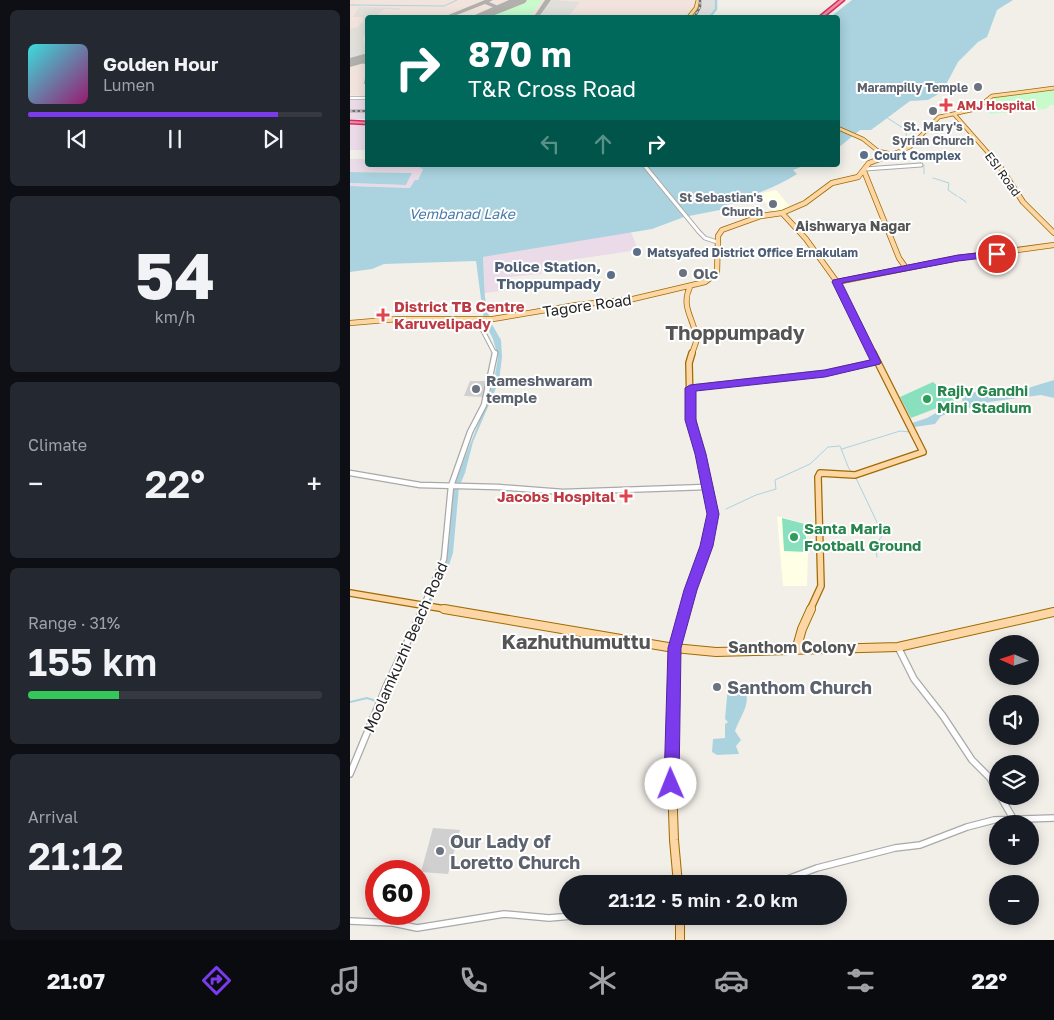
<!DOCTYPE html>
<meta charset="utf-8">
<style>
:root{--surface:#171b24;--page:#242831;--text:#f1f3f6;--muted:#9ea1a6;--line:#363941;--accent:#7c3aed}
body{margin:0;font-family:"Golos Text",sans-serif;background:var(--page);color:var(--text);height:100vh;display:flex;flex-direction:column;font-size:19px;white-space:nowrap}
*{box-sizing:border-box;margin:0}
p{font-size:16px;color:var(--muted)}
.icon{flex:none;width:28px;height:28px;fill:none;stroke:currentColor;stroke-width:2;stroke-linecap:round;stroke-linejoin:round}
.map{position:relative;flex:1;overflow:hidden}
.drawer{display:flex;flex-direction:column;gap:10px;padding:10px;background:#0d0f14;width:350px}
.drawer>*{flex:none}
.guide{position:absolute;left:15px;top:15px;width:475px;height:152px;border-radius:5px;box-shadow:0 2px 12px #0003;background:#00695c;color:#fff;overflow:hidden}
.needle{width:32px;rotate:273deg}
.fabs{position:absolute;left:639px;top:635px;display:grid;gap:10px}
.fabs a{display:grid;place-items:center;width:50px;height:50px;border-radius:50%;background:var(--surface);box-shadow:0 2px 12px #0003;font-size:25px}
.speed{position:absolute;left:15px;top:860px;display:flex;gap:10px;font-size:25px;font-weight:700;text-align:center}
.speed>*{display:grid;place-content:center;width:65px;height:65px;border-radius:50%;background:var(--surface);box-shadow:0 2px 12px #0003;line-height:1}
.speed .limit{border:8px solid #d22;background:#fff;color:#111}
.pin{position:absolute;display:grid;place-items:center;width:42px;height:42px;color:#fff;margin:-21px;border:2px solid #fff;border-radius:50%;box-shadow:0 1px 5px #0007}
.me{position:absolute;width:55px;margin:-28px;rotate:359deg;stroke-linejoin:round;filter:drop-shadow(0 0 4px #0008)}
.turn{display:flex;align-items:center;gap:18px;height:105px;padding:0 20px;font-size:22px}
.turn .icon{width:65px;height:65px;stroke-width:2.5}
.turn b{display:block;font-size:35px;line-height:42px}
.lanes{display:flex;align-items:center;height:48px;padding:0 20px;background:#0003;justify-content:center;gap:25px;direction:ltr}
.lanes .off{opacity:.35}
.big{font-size:38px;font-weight:600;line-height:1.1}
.drawer .card{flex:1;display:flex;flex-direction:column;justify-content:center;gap:8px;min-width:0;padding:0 18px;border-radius:8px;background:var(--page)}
.drawer .dial{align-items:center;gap:0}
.dial b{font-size:65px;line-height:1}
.song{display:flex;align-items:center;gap:15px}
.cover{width:60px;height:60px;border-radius:8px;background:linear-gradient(135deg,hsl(180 70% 55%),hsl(320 70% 35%))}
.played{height:5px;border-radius:2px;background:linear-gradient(90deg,var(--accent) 85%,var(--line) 85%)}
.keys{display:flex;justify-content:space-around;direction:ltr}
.heat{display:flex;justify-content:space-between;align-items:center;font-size:28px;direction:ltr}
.charge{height:8px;border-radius:4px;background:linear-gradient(90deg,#34c759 31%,var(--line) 0)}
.trip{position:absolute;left:209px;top:875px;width:288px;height:50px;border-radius:25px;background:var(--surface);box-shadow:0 2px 12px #0003;font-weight:600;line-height:50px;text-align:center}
.menu{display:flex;height:80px;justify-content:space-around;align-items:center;background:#090b0e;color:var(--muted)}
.menu .icon{width:35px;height:35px}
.menu .selected{color:var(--accent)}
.menu b{font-size:22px;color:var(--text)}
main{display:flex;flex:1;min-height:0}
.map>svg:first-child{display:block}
.residential{fill:#e0dfdf}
.industrial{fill:#ebdbe8}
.education{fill:#ffffe5}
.religious{fill:#d0d0d0}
.military{fill:#f3e3dd}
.airport{fill:#e1dfda}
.park{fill:#c8facc}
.pitch{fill:#88e0be}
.water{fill:#aad3df}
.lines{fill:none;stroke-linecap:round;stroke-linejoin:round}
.stream-far1{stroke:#aad3df;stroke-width:1}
.stream{stroke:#aad3df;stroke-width:2}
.canal{stroke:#aad3df;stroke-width:2.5}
.taxiway{fill:#b1b0ac;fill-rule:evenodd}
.runway{fill:#b1b0ac;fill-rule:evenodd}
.minor-far3-casing{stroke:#a9a9a9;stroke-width:4}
.minor-far2-casing{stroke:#a9a9a9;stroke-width:5}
.minor-far1-casing{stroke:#a9a9a9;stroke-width:7}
.minor-casing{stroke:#a9a9a9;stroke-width:8}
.major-far3-casing{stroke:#a06b00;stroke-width:4.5}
.major-far2-casing{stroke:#a06b00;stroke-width:6}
.major-far1-casing{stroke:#a06b00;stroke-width:8}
.major-casing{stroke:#a06b00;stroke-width:10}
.highway-casing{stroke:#dc2a67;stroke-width:3}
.minor-far3{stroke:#fff;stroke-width:2.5}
.minor-far2{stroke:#fff;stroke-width:3}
.minor-far1{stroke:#fff;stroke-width:4.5}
.minor{stroke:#fff;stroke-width:5.5}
.major-far3{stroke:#fcd6a4;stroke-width:3}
.major-far2{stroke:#fcd6a4;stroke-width:4.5}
.major-far1{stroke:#fcd6a4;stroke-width:5.5}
.major{stroke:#fcd6a4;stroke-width:8}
.highway{fill:#e892a2;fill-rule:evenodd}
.rail-casing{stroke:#707070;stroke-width:2.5}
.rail{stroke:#fff;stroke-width:1;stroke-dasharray:2.5;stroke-linecap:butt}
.route{fill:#7c3aed;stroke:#51269a}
.worship-dot{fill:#6b7280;stroke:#fff;stroke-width:2}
.health-dot{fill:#e0444e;stroke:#fff;stroke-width:2}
.service-dot{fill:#5c6f8a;stroke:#fff;stroke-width:2}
.leisure-dot{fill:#2e9e5b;stroke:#fff;stroke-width:2}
.labels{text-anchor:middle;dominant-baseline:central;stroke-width:4;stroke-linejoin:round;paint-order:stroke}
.far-worship-label{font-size:12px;font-weight:bold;fill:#5b616d;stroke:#fff;text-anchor:end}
.far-health-label{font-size:12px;font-weight:bold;fill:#be3a42;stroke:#fff;text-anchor:start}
.far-service-label{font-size:12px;font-weight:bold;fill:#4e5e75;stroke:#fff;text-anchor:start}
.far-street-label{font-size:12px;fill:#222;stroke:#fff}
.far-water-label{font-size:14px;font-style:italic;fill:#4a7aab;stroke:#fff}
.far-neighbourhood-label{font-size:14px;font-weight:bold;fill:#555;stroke:#fff}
.service-label{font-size:15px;font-weight:bold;fill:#4e5e75;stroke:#fff;text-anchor:end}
.worship-label{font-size:15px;font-weight:bold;fill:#5b616d;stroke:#fff;text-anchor:start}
.street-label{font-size:15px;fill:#222;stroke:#fff}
.health-label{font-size:15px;font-weight:bold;fill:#be3a42;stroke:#fff;text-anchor:start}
.leisure-label{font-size:15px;font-weight:bold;fill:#27864d;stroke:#fff;text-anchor:start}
.neighbourhood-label{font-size:16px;font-weight:bold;fill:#555;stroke:#fff}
.near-worship-label{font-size:18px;font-weight:bold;fill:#5b616d;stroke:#fff;text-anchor:start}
.district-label{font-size:20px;font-weight:bold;fill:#555;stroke:#fff}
</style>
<main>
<section class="drawer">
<div class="card">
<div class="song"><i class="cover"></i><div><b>Golden Hour</b><p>Lumen</p></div></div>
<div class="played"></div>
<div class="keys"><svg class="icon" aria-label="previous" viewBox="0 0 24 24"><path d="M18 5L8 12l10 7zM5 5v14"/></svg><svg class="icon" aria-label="pause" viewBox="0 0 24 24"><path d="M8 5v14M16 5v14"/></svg><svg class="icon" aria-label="next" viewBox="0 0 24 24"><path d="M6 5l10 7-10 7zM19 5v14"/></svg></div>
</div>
<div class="card dial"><b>54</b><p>km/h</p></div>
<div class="card"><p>Climate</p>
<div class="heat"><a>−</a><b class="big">22°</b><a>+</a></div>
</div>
<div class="card"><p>Range · 31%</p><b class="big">155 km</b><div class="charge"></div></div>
<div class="card"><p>Arrival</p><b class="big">21:12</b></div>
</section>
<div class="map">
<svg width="704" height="940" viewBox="0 0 704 940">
<rect width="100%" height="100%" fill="#f2efe9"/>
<path class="residential" d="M351 0H365L366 4 364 9 358 17H345L351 5Z"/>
<path class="industrial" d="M0 99 17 100V119H0Z
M0 124H17V150H0Z
M0 159H17L18 165H72L70 168H73L68 180 60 188 0 186V183L56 185 62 173 0 172Z
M281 232 288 250 193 264 191 274 160 277V290L135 293 133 257Z"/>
<path class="education" d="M426 190 441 208 425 213 409 195 412 193Z
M427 516 456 524 458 552 457 586H433Z"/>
<path class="religious" d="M120 381H138L133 397 114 396Z
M83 828 110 830 98 874 71 872Z"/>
<path class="military" d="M0 0H345V2L344 7 335 17 18 18 17 96 0 95Z"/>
<path class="airport" d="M202 0H204L230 2 218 17H188Z
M9 7 51 8 49 10 34 9 25 17 18 18 17 31 13 38 17 54 0 61V29L8 27 14 20 12 17H3Z"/>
<path class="park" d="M180 0H193L179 17H133Z
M704 88V105H700L696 109 640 114 636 107 643 96 671 90Z"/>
<path class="pitch" d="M583 382 605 401 561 418 550 397Z
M432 518 455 524 457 552 434 551Z"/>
<path class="water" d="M502 0H663L647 10 637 37 628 42 608 62 592 92 578 100 560 101 521 130H510L488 148V18H479Z
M72 165H456L443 170 447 174C432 184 414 191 397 197L396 200 376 205 375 209 334 217 302 229 133 257 135 298 140 321 151 340 152 357 149 381 123 442 115 473 109 487 103 553 99 565 0 770 91 575 99 544 103 487 135 407 144 381 148 357 143 339 134 321 126 261 34 264 22 269 0 272V186L60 188 65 180H68L73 169 70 168Z
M0 172 62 173 56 185 0 183Z
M704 380V398L691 395 639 402 591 416 585 424 564 427 562 423 577 418 604 403 609 404 613 403 612 399 616 395 624 392 640 395 654 392H665Z
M384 682 393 684C403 703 391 714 385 731L391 740 386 746 389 754 367 755 362 752 363 739 375 738V724L378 722 375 719 378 686Z"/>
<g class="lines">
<path class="stream-far1" d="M0 5 94 6 107 0
M536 117 556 130 557 147
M561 151 571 163
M574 165V174
M583 178 599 183 598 190 607 196
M609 197 616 202
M492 449 550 431 560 432
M505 476 533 535 525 545 527 557
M376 509 406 495 426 489 425 480 460 464 478 447 490 446 499 469 503 473"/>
<path class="stream" d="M0 702 17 698 26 701"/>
<path class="canal" d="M359 18 366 9V0"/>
<path class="taxiway" d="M135 0H143L139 2 153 8 150 10 135 4 99 18H91Z
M166 0H172V1L169 3Z
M195 0H201L188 18H183Z
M18 61V65L12 63 13 62Z
M18 76V84H14L15 78Z"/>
<path class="runway" d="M159 0H177L175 3 137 18H118Z
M18 53V62L0 67V58Z"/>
<g class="minor-far3-casing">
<path id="minor-far3" d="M0 98H18"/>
</g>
<g class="minor-far2-casing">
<path id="minor-far2" d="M294 165 349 232 355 238 367 242
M515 169 571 165
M131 319V327L145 354"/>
</g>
<g class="minor-far1-casing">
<path id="minor-far1" d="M340 388 475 373 526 362
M0 473 70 485 148 487 213 492 356 487
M72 610 94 559 101 486 120 432 134 405 145 353"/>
</g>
<g class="minor-casing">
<path id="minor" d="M548 647 564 679 593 716 622 760 640 778 648 792
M0 774 36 687 73 609
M650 796 664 820
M424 884 467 868 545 848 570 845 617 827 644 820 704 818
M0 921 43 923 67 928 154 914 199 918 222 916"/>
</g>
<g class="major-far3-casing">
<path id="major-far3" d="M338 18 346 8 348 0
M604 114 640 155
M488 128 513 139 528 151 542 154
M540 155 560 147 589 117 626 109 642 96 704 88"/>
</g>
<g class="major-far2-casing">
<path id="major-far2" d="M639 154 649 165 673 202 704 233
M514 171 549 258 556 268
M432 213 456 239 487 282 523 354
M487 282 608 258 704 245
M340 287C329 309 348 323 346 342 345 346 343 350 342 354
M0 323 48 319H143L226 305 283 299 355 282 367 273 368 236 372 230 411 216 432 213 455 203 482 183 508 177 519 163 543 154"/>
</g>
<g class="major-far1-casing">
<path id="major-far1" d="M0 593 101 610
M335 610 356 545 363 515 340 409 339 363 342 353
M460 610 471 586 468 477 470 473 505 475 573 452 523 353"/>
</g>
<g class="major-casing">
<path id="major" d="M94 609 324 648 366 652 548 647 704 612
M446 650 452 629 461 609
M328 884 324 840 321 753 324 648 335 609
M330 916V940"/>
</g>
<g class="highway-casing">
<path id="highway" d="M490 0H494L472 18H468Z
M0 121 18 122V124L0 123Z"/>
</g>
<use href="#minor-far3" class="minor-far3"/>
<use href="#minor-far2" class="minor-far2"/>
<use href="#minor-far1" class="minor-far1"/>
<use href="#minor" class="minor"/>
<use href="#major-far3" class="major-far3"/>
<use href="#major-far2" class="major-far2"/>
<use href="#major-far1" class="major-far1"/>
<use href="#major" class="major"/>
<use href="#highway" class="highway"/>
<g class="rail-casing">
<path id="rail" d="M344 18 350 7V0
M0 111H18"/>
</g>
<use href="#rail" class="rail"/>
</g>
<path class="route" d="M647 251 650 252V256L608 261 492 283 531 362 530 364 475 377 346 391V420L356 454 369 514 363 546 347 590 331 648 329 784 326 788 321 791 316 788 314 784 318 648 334 590 350 546 357 514 345 454 335 420V388L340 385 475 370 520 360 482 282 483 280 608 255Z"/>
<g class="worship-dot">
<circle cx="628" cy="87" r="5"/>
<circle cx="583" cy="111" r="5"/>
<circle cx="423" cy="204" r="5"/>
<circle cx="333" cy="273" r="5"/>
<circle cx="126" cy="389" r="5"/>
<circle cx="367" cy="687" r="5"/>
<circle cx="90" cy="851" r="5"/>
</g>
<g class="health-dot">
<path d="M593.5 97.5h5v5h5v5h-5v5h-5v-5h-5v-5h5z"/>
<path d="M30.5 307.5h5v5h5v5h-5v5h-5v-5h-5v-5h5z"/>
<path d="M273.5 488.5h5v5h5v5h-5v5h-5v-5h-5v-5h5z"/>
</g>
<g class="service-dot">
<circle cx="514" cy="155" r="5"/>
<circle cx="287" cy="252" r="5"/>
<circle cx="261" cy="275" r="5"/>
</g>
<g class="leisure-dot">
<circle cx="577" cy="399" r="5"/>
<circle cx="444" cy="537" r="5"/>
</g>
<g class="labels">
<g class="far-worship-label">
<text x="618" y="87">Marampilly Temple</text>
<text x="583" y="126" text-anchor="middle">St. Mary's<tspan x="583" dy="14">Syrian Church</tspan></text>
<text x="413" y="197">St Sebastian's<tspan x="413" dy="14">Church</tspan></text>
</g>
<g class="far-health-label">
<text x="607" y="105">AMJ Hospital</text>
</g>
<g class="far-service-label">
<text x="524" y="155">Court Complex</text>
<text x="297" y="252">Matsyafed District Office Ernakulam</text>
</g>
<g class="far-street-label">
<text transform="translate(653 174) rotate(54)">ESI Road</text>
</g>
<g class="far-water-label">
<text x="112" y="213">Vembanad Lake</text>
</g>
<g class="far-neighbourhood-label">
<text x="503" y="225">Aishwarya Nagar</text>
</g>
<g class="service-label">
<text x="251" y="266">Police Station,<tspan x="251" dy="17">Thoppumpady</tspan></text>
</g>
<g class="worship-label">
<text x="343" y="273">Olc</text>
<text x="136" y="380">Rameshwaram<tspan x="136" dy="17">temple</tspan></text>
</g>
<g class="street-label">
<text transform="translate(237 305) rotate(-8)">Tagore Road</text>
<text transform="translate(55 647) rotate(-66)">Moolamkuzhi Beach Road</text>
</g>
<g class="health-label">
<text x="44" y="306">District TB Centre<tspan x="44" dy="17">Karuvelipady</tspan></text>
<text x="265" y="496" text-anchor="end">Jacobs Hospital</text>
</g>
<g class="leisure-label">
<text x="587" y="390">Rajiv Gandhi<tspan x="587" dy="17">Mini Stadium</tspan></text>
<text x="454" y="528">Santa Maria<tspan x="454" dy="17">Football Ground</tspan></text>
</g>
<g class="neighbourhood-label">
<text x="442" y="647">Santhom Colony</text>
</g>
<g class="near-worship-label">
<text x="377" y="687">Santhom Church</text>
<text x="100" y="841">Our Lady of<tspan x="100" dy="21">Loretto Church</tspan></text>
</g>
<g class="district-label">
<text x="385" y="332">Thoppumpady</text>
<text x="226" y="641">Kazhuthumuttu</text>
</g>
</g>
</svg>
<div class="fabs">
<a><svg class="needle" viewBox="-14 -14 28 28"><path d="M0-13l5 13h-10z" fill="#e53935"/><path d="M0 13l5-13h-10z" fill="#9ea1a6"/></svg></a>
<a><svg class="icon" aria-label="sound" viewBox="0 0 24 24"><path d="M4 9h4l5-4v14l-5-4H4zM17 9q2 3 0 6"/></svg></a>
<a><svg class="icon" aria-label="layers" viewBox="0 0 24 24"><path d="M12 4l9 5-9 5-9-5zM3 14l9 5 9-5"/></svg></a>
<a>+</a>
<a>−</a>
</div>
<div class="speed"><div class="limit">60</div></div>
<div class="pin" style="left:647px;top:254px;background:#d93025"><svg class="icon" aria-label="arrive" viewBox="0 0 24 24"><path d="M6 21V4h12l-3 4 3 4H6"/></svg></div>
<svg class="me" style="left:321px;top:784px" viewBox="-20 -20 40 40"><circle r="19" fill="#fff"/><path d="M0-13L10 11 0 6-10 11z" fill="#7c3aed"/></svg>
<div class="trip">21:12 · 5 min · 2.0 km</div>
<div class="guide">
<div class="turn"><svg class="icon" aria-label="right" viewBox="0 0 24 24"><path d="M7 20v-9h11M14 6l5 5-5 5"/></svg><div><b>870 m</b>T&amp;R Cross Road</div></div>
<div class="lanes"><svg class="icon off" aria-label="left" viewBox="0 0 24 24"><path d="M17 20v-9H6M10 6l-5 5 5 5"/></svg><svg class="icon off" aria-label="ahead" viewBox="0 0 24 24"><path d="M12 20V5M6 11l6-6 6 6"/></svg><svg class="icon" aria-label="right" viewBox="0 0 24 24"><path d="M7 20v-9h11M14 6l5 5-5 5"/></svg></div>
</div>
</div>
</main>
<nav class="menu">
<b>21:07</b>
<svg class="icon selected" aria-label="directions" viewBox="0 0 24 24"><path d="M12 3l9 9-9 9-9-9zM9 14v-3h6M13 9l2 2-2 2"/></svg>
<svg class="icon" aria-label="music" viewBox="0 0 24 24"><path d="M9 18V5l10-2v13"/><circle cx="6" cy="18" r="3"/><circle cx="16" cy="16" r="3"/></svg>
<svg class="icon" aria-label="phone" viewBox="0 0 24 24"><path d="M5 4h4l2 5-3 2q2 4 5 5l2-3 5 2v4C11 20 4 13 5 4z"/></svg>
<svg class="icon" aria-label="climate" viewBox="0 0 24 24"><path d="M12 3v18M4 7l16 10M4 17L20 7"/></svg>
<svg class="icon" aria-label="car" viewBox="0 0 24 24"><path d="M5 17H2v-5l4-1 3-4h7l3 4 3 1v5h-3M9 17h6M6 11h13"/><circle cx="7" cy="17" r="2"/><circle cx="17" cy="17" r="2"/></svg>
<svg class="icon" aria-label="filters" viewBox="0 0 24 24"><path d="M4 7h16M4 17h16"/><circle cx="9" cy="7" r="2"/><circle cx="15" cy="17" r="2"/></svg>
<b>22°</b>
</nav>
